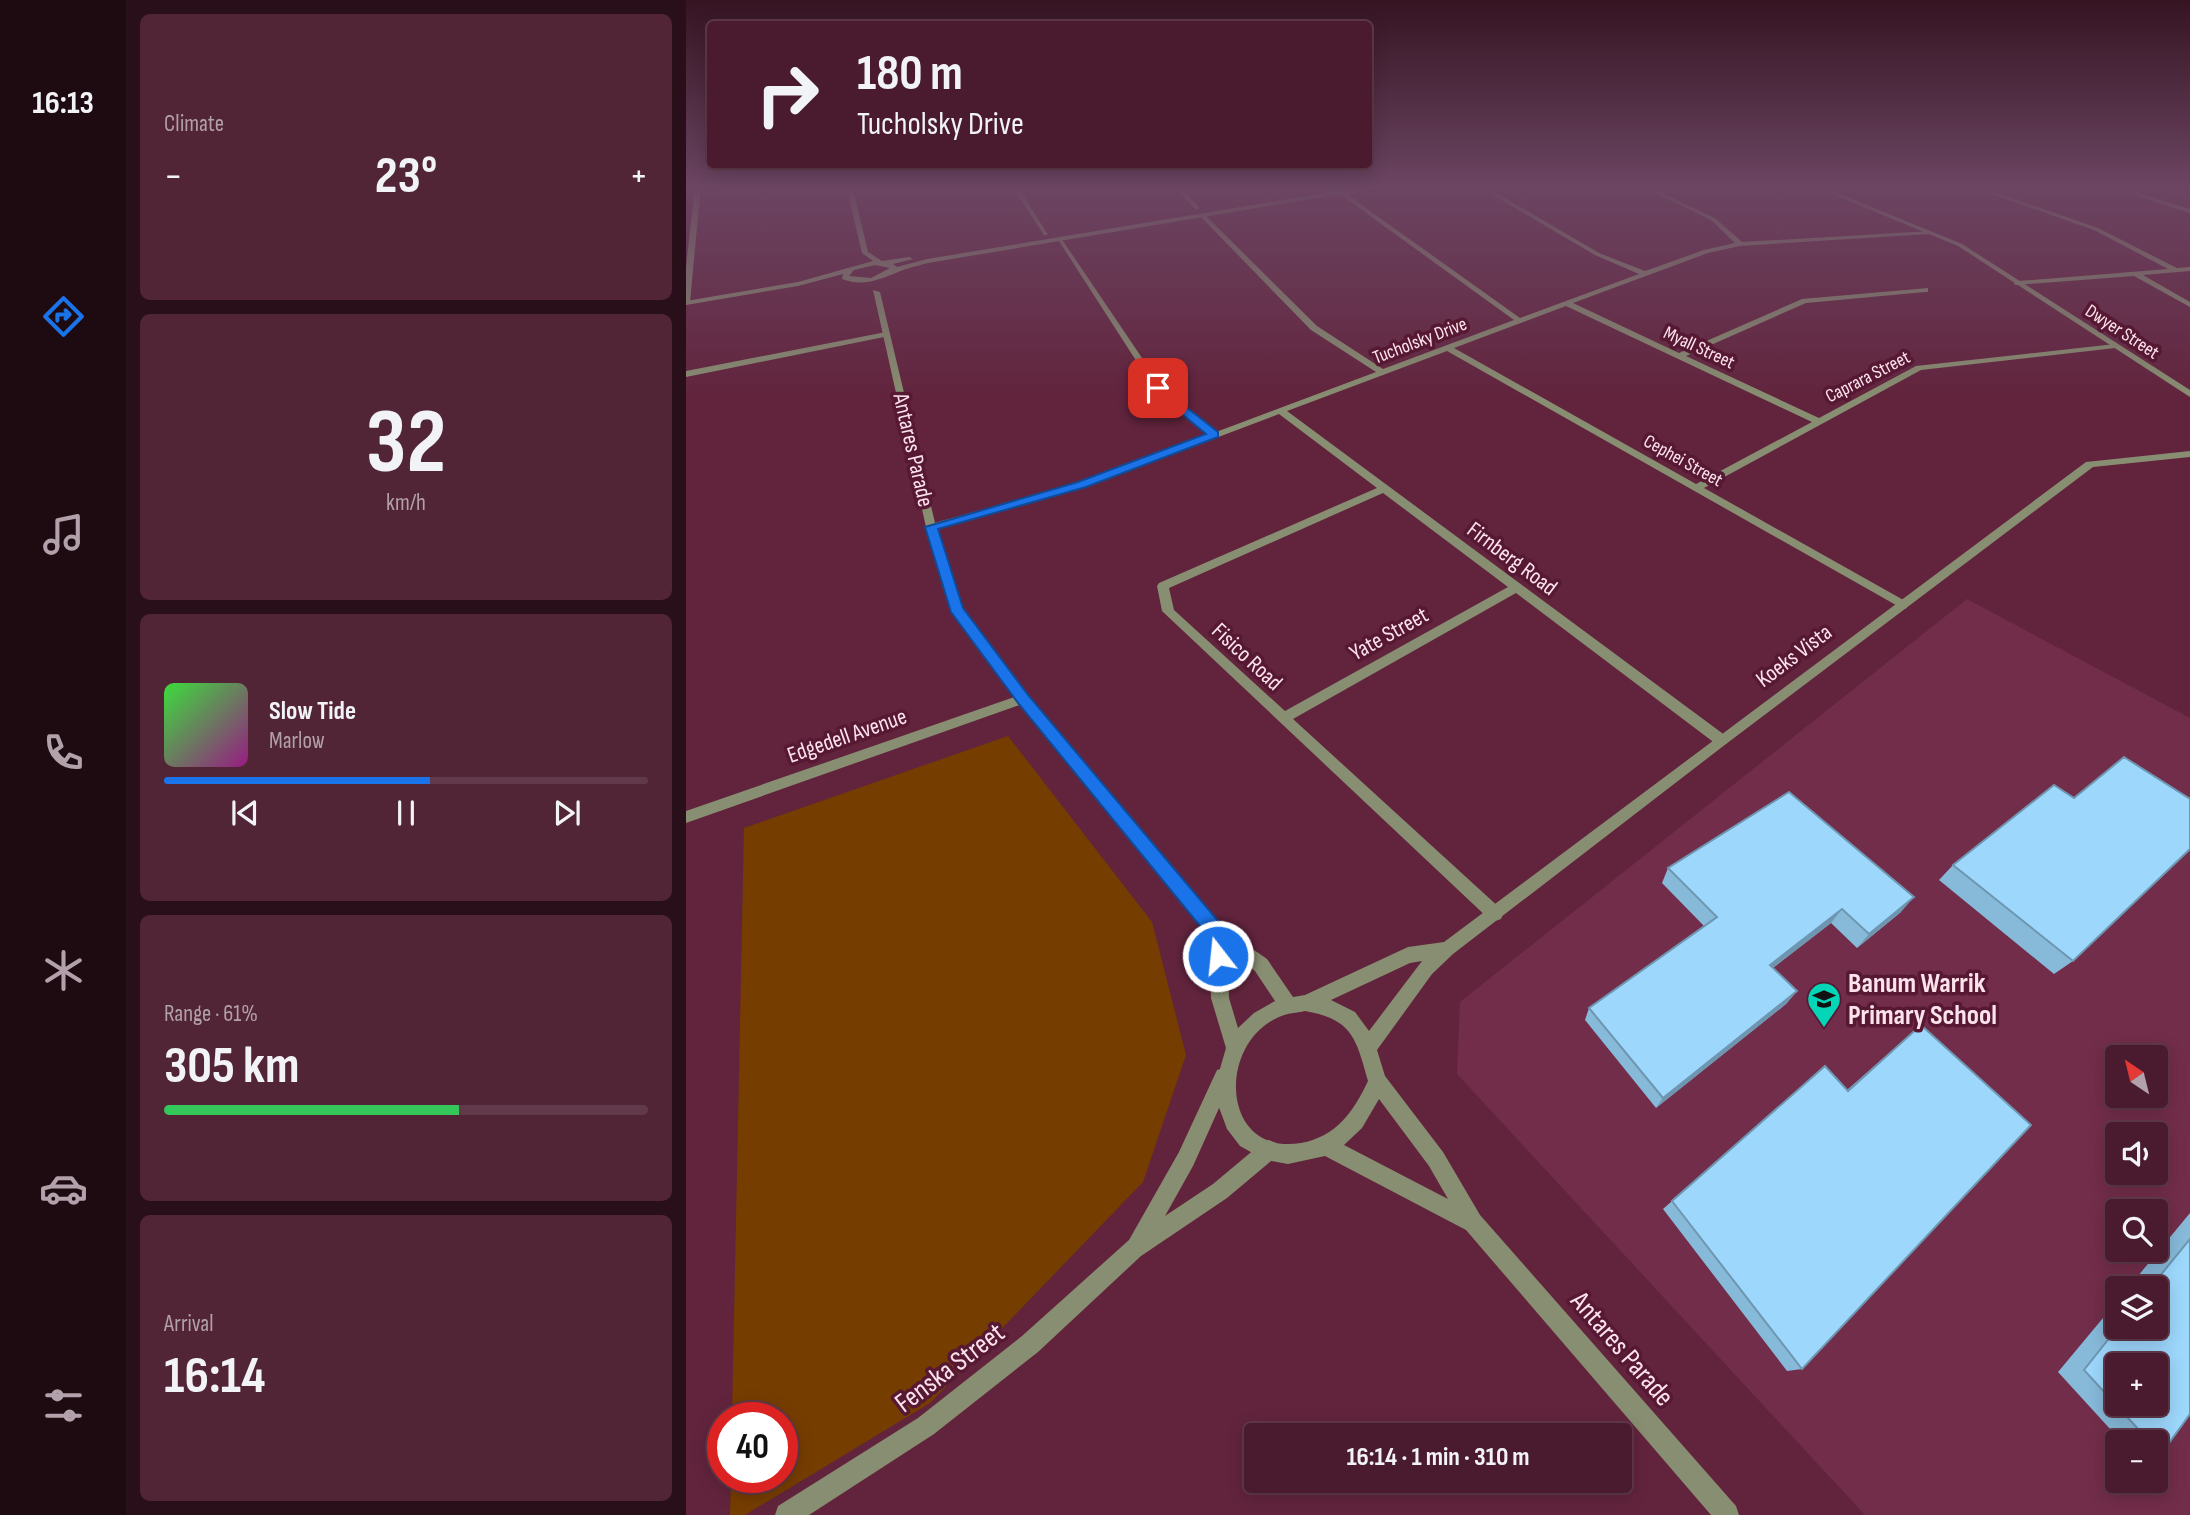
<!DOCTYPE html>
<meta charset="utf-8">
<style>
:root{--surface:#4a1b2e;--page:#512436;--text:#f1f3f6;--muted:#b2a1aa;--line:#61394a;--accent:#1a73e8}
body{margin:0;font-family:"Sofia Sans Condensed",sans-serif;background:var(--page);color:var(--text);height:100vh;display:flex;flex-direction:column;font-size:26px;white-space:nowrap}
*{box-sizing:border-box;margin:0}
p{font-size:23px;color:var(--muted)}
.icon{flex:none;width:38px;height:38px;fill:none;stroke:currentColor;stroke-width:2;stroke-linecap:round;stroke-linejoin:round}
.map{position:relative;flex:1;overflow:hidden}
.drawer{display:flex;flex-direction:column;gap:14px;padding:14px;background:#290f19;width:560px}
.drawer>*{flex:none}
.guide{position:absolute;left:21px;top:21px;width:665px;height:147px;border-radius:7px;box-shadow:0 4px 18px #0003,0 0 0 2px var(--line);background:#4a1b2e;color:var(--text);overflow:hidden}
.needle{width:46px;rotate:325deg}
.fabs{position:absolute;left:1419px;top:1045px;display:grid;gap:14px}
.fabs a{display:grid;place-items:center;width:63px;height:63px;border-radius:7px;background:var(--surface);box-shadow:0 4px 18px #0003,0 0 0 2px var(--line);font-size:35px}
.speed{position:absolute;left:21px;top:1402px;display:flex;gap:14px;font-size:35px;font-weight:700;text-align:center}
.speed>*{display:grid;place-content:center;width:91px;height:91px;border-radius:50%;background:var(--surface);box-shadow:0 4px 18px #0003,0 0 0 2px var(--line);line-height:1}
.speed .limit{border:10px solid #d22;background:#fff;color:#111}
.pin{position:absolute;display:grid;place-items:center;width:60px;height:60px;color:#fff;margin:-30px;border-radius:14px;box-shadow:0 4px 10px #0006}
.me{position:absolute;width:77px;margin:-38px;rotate:344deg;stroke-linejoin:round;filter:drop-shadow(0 0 5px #0008)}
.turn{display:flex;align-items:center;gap:24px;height:147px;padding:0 35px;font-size:32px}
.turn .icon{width:91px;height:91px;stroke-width:2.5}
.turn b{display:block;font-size:49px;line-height:60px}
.big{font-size:52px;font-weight:700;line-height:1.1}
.drawer .widget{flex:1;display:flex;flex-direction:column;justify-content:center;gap:10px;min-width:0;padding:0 24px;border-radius:10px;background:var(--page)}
.drawer .dial{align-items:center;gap:0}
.dial b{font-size:91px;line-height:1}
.song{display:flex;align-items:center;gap:21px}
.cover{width:84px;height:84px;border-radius:10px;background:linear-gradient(135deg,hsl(120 70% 55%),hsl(310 70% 35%))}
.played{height:7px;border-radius:4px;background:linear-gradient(90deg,var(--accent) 55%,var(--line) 55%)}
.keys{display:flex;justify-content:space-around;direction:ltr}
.heat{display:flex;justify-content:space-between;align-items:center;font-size:38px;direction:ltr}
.charge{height:10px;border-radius:5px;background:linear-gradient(90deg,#34c759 61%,var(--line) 0)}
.trip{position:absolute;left:558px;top:1423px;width:388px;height:70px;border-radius:7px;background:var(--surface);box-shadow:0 4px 18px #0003,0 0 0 2px var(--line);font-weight:700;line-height:70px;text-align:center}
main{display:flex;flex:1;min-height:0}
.tab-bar{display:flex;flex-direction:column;width:126px;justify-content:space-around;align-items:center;background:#1e0b12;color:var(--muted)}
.tab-bar .icon{width:49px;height:49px}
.tab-bar .selected{color:var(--accent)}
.tab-bar b{font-size:32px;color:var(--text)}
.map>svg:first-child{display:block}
.built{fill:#722d4a;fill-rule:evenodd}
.green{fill:#763d00}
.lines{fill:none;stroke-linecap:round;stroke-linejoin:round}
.minor{fill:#888e71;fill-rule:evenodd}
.tertiary{fill:#888e71;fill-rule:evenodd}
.wall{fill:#87b9d9}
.shaded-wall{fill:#6e96b0}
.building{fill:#9dd7fc;stroke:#6e96b0;stroke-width:2;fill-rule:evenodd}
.route{fill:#1a73e8;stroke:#114b97;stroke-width:2}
.labels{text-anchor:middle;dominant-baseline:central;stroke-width:7;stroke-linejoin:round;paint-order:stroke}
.far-street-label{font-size:19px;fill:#fce3eb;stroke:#561833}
.street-label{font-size:23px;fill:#fce3eb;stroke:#561833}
.near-poi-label{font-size:28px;font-weight:bold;fill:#fce3eb;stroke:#561833;text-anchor:start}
.near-street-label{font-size:28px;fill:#fce3eb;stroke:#561833}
</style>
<main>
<nav class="tab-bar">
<b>16:13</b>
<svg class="icon selected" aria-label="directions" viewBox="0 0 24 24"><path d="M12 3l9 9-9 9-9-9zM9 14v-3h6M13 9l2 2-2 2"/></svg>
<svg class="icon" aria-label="music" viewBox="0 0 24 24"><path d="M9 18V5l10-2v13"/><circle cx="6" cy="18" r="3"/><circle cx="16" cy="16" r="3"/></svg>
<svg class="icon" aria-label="phone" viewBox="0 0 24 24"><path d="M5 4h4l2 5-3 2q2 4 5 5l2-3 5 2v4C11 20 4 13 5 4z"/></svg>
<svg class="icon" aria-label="climate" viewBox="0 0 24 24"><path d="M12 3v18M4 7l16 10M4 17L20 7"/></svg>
<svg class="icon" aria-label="car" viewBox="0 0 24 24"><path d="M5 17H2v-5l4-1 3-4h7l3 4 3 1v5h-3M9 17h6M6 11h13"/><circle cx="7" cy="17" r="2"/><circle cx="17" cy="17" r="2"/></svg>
<svg class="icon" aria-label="filters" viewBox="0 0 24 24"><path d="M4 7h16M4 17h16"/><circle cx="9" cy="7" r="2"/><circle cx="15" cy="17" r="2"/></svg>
</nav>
<section class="drawer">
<div class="widget"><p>Climate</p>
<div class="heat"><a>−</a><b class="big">23°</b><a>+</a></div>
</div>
<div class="widget dial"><b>32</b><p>km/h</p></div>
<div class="widget">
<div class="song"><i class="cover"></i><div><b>Slow Tide</b><p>Marlow</p></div></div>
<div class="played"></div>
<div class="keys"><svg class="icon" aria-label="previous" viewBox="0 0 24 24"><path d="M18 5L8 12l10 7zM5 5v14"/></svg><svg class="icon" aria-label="pause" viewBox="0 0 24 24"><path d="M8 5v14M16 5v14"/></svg><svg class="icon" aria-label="next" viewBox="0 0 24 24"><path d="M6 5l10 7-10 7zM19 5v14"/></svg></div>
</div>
<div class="widget"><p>Range · 61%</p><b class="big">305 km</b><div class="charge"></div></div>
<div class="widget"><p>Arrival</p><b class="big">16:14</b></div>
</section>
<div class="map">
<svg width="1504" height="1515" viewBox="0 0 1504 1515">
<rect width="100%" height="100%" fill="#62243d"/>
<path class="built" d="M1281 599 1504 718V1515H1179L771 1074 774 1002ZM1432 1057H1470V1096H1432ZM1432 1134H1470V1172H1432ZM1432 1211H1470V1250H1432ZM1432 1288H1470V1326H1432ZM1432 1365H1470V1404H1432ZM1432 1442H1470V1480H1432Z"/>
<path class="green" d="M322 736 466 922 500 1055 457 1182 244 1403 59 1515H44L45 1477H96V1418L46 1417 58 828Z"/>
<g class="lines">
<path class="minor" d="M9 185H15L4 302 0 304V267Z
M325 185H331L362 235H358Z
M486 185H492L513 207V209H509Z
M790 185H797L913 253 959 271 1018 250 1049 243 1025 220 952 185H959L1029 218 1056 242 1245 231 1243 234 1054 246 1022 253 887 303 993 353 1116 299 1242 288V292H1239L1120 303 1000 356 1133 418 1230 366 1429 344 1433 346 1429 348 1235 370 1018 488 1221 602V608L1217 609 761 351 601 411 1040 736 1042 740 1040 744H1030L830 593 607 719 815 909 817 914 815 919 809 921 803 919 476 611 471 586 473 583 691 488 593 414 400 487 249 529H241L240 527 241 525 392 483 522 435 469 390 371 238H375L475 386 530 432 690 372 625 330 514 216V214H518L631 326 697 369 828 320 655 195V193H659L834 318 953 274 909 255ZM880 306 1126 422 1010 484 768 348ZM697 493 822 587 599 711 488 610 483 588Z
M1280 185H1288L1412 228 1491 268 1504 267V271L1457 275 1504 302V307L1448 276 1329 285 1328 283 1332 281 1482 269 1408 230Z
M1417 185H1426L1504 209V213Z
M200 332H203V336L0 377V371Z
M337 694 344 699 342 702 0 823V811Z
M538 1068 545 1070 547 1077 507 1166 479 1216 527 1184 576 1143 583 1140 590 1143 593 1150 590 1157 541 1198 455 1256 352 1352 248 1434 123 1515H89L92 1506 232 1418 336 1336 443 1240 493 1152 531 1070Z"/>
<path class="tertiary" d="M160 185H166L182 252 196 261 223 257 227 259 207 264 211 267 241 259 639 193 633 191C643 187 656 192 668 189L667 185H673L674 188 701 185 657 196 648 195 242 263C231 266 220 268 210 273 191 280 177 287 156 279L157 274 112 286 0 305V301L112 282 187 261 176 253ZM189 265 204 268 185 278 163 276 168 270Z
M1124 185H1132L1276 244 1504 390V397L1272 246Z
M187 290 194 292 250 527 276 608 342 696 538 929 581 959 607 997 619 995 722 947 758 942 1400 462 1504 451V457L1407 467 1040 744 767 954 746 974 691 1050 699 1076 757 1152 794 1215 1050 1506 1053 1515H1025L780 1230 639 1156 602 1164 579 1160 554 1146 541 1129 531 1102V1079L540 1048 525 998 524 936 332 702 264 609 240 527ZM541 950 569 971 589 1001 568 1013 552 1028 543 998ZM736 961 683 1031 669 1012 645 1000 724 963ZM619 1011C666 1019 670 1038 682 1081 668 1111 650 1137 615 1143 534 1156 531 1043 593 1017 601 1013 611 1013 619 1011ZM693 1099 743 1166 762 1199 658 1145 676 1128Z"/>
</g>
<path class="wall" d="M1267 865 1387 961 1368 974 1253 880Z
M982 868 1215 912 1171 948 1145 923 1087 968 1111 991 1100 1004 970 1108 899 1020 903 1008 1018 926 976 883Z
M1235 1025 1116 1369 1101 1371 977 1209 1139 1066 1161 1090Z
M1504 1213V1414L1475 1454 1470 1453V1442H1436L1372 1372 1432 1300V1326H1470V1288H1442Z"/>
<path class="shaded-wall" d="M1228 897 1215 912 1171 948 1183 934Z
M1156 909 1145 923 1074 978 1084 965Z
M1111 991 1100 1004 970 1108 977 1098Z"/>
<path class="building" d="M1438 757 1504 799V849L1387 961 1267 865 1368 785 1388 798Z
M1103 792 1228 897 1183 934 1156 909 1084 965 1111 991 977 1098 903 1008 1031 917 982 868Z
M1235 1025 1345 1125 1116 1369 986 1201 1139 1066 1162 1091Z
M1504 1239V1414L1475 1454 1470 1448V1442H1464L1398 1370 1433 1326H1470V1288H1464ZM1432 1365H1470V1404H1432Z"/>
<linearGradient id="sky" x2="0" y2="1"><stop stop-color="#361422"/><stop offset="0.47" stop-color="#6b4562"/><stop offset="1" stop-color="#6b4562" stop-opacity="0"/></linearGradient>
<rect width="1504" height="397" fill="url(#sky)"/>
<path class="route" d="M472 385 532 432V437L400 487 252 529 277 608 342 695 538 928 542 956 539 962 532 964 526 962 523 937 332 703 265 612 239 527 392 482 520 434 468 391 467 388Z"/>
<defs>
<g id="school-pin" transform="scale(1.75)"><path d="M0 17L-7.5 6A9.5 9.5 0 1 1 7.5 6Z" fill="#03d5b6" stroke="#561833"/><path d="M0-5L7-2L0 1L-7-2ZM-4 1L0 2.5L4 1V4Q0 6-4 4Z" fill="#111"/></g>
</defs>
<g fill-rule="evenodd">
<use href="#school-pin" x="1138" y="999"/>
</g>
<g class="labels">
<g class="far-street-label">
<text transform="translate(1436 332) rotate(33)">Dwyer Street</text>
<text transform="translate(734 341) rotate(-21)">Tucholsky Drive</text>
<text transform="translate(1013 348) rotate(25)">Myall Street</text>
<text transform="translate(1182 377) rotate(-27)">Caprara Street</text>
<text transform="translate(997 461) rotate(29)">Cephei Street</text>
</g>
<g class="street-label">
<text transform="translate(227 450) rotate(77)">Antares Parade</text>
<text transform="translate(826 559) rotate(37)">Firnberg Road</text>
<text transform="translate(703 634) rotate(-29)">Yate Street</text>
<text transform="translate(1108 656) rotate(-37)">Koeks Vista</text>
<text transform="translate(561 657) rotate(43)">Fisico Road</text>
<text transform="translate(161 736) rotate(-19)">Edgedell Avenue</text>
</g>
<g class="near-poi-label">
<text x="1162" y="983">Banum Warrik<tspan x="1162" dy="32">Primary School</tspan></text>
</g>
<g class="near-street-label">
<text transform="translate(936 1349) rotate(49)">Antares Parade</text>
<text transform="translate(264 1368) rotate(-37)">Fenska Street</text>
</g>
</g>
</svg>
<div class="fabs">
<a><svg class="needle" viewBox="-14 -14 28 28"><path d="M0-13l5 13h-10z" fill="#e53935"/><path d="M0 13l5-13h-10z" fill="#b2a1aa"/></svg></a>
<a><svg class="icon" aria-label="sound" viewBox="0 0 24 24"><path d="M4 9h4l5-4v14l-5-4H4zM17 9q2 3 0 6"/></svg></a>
<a><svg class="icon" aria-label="search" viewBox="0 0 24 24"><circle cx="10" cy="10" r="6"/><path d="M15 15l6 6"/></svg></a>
<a><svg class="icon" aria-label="layers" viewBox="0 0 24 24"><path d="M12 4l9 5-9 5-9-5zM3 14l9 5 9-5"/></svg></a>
<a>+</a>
<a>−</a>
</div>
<div class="speed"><div class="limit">40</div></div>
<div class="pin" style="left:472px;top:388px;background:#d93025"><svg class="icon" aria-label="arrive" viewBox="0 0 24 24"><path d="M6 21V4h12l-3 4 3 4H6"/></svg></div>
<svg class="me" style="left:532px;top:956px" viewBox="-20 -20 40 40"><circle r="17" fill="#1a73e8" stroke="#fff" stroke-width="3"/><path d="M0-11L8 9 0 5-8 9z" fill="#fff"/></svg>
<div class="trip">16:14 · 1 min · 310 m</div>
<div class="guide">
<div class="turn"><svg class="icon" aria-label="right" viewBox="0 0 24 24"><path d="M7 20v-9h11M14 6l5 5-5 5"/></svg><div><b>180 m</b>Tucholsky Drive</div></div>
</div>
</div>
</main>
